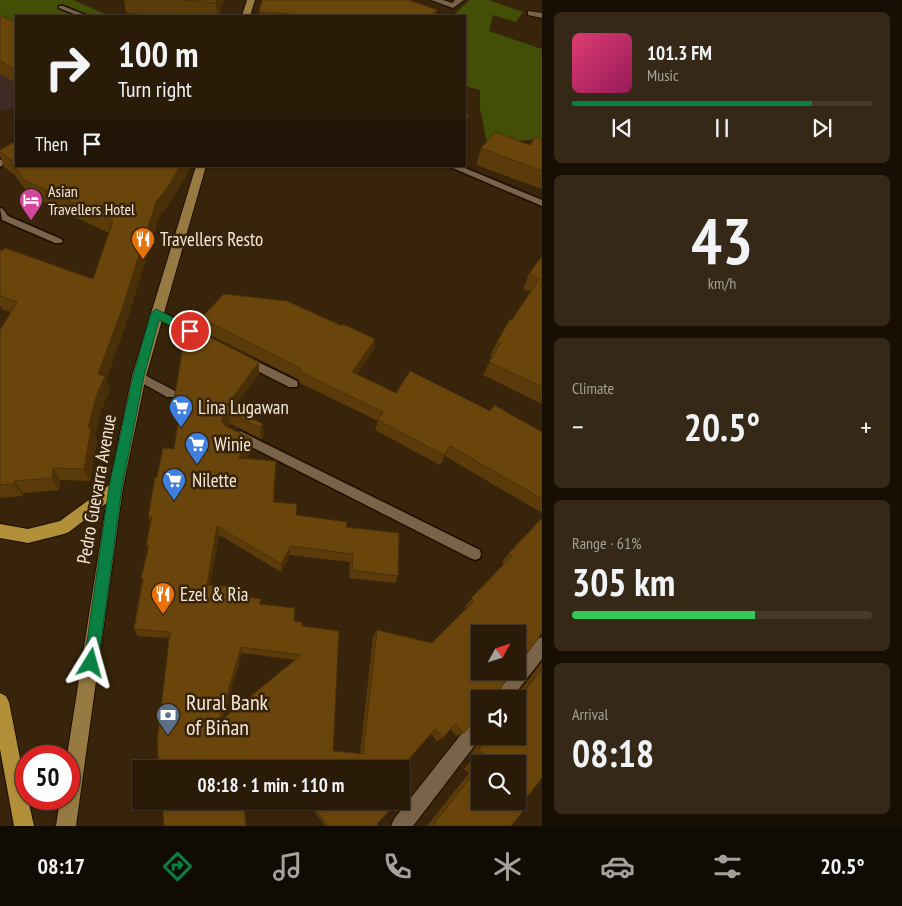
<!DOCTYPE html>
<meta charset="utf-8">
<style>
:root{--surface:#291b08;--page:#352816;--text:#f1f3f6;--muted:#a5a19c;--line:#453929;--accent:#0b8043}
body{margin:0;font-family:"PT Sans Narrow",sans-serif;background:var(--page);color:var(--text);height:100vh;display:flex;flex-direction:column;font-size:19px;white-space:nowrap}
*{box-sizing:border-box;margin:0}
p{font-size:16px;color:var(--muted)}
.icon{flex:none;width:28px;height:28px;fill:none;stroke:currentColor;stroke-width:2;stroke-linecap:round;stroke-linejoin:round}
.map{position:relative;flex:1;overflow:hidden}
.details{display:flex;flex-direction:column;gap:12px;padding:12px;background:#170f04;width:360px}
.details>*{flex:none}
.banner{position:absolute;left:15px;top:15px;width:451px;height:152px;border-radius:0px;box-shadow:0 1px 4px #0004,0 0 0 1px var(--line);background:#291b08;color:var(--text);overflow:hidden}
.needle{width:32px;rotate:50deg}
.buttons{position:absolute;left:471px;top:625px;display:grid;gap:10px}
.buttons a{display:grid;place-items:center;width:55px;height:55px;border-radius:0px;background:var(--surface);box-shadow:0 1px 4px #0004,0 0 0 1px var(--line);font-size:25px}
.speed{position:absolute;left:15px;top:745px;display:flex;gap:10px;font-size:25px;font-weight:700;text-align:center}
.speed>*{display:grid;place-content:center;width:65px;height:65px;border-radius:50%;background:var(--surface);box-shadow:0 1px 4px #0004,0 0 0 1px var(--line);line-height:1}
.speed .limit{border:8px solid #d22;background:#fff;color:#111}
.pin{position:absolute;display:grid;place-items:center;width:42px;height:42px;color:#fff;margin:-21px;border:2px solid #fff;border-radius:50%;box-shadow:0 1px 5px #0007}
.me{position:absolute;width:55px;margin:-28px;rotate:8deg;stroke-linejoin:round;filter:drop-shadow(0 0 4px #0008)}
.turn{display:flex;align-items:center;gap:18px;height:105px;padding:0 20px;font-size:22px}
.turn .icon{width:65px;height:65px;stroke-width:2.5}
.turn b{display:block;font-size:35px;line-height:42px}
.then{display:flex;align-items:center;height:48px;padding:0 20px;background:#0003;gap:10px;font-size:19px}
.big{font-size:38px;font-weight:700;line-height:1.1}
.details .card{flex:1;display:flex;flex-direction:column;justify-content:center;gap:8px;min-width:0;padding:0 18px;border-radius:8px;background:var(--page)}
.details .dial{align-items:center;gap:0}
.dial b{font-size:65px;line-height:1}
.song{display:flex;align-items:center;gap:15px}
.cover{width:60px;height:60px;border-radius:8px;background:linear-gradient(135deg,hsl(340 70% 55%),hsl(330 70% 35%))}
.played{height:5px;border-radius:2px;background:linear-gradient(90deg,var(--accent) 80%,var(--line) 80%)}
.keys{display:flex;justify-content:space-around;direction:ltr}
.heat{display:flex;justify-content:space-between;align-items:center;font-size:28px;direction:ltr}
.charge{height:8px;border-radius:4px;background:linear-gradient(90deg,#34c759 61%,var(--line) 0)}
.trip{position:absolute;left:132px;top:760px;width:278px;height:50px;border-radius:0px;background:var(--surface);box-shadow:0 1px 4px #0004,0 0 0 1px var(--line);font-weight:700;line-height:50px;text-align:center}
.tabs{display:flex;height:80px;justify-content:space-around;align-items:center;background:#100b03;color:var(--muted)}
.tabs .icon{width:35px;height:35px}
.tabs .current{color:var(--accent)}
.tabs b{font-size:22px;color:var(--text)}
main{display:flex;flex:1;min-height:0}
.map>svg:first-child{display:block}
.industrial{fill:#3e2b25}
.green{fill:#434e06}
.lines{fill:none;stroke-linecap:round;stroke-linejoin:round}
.service-casing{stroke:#1e0d00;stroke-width:3}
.minor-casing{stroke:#1e0d00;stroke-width:2}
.secondary-casing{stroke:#1e0d00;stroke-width:2}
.primary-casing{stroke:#1e0d00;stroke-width:2}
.service{fill:#7a6449;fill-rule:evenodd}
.minor{fill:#7a6449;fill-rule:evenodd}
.secondary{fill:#967a41;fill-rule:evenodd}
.primary{fill:#b29039;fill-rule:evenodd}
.wall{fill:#5a3b09;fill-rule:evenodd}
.shaded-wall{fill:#4a3008}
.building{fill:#69450b;stroke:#4a3008;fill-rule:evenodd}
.route{fill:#0b8043;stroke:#07532c}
.labels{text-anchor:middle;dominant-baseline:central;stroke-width:5;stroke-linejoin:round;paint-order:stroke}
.far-poi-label{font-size:16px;fill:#f5e8d9;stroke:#37240a;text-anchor:start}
.poi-label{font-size:19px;fill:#f5e8d9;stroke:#37240a;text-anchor:start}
.street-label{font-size:19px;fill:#f5e8d9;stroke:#37240a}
.near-poi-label{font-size:22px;fill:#f5e8d9;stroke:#37240a;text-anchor:start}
</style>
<main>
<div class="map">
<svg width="542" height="826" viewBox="0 0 542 826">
<rect width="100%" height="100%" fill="#37240a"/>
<path class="industrial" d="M0 26 16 35V107L0 112Z"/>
<path class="green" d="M0 0H73L110 16H16V24L0 19Z
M469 0H489L523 12 516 22 493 15 489 31 542 49V139L487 143 480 109V90L465 86V16H453Z"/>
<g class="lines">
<g class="service-casing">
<path id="service" d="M59 6H63L88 16H79L59 8Z
M16 149V156L0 167V160Z
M448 166H460L542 200V206Z
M0 208 3 209 8 216 61 239 63 241 61 243H55L2 220Z
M156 309 207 334 208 337 207 340H199L152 316 151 313 152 310Z
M246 356 297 381 298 384 297 387H289L242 363 241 360 242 357Z
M139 372 175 391 177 394 175 397H167L135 379 134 376 135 373Z
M240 431 480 550 481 554 480 558 475 560 470 558 236 439 234 436 236 433Z"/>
</g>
<g class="minor-casing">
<path id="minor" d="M431 0H443L452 3 455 0H464L453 8Z
M528 11 542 13V18L528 15Z
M542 637V659L511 699H491L511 671H518V663L536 639Z
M480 715V736H482L413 826H391L394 819 474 718Z"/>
</g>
<g class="secondary-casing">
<path id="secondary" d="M247 0H255L250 16H242Z
M196 166H206L146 376 123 487 76 826H56L60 799H69V756H67L109 487 132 376Z"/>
</g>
<g class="primary-casing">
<path id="primary" d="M116 480 121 482 123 487 121 492 69 532 64 534 28 543 0 538V524L28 529 60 521Z
M0 693 6 696 9 702 26 789V799H28L34 826H14L0 749Z"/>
</g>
<use href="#service" class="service"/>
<use href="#minor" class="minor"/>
<use href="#secondary" class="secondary"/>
<use href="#primary" class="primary"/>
</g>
<path class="wall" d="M124 0H224L218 16H174L126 13Z
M259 12 436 16H259Z
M0 15 16 23V83L0 74Z
M542 139V189L476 165 481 148 530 145Z
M0 150 170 203 159 217 126 324 106 380 110 390 102 408 95 436 97 441 90 481 60 480 59 490 23 493V496L0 498V330L11 312 2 309 0 305V250L93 279 109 233 30 196 17 178 15 175 4 167 0 156Z
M542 256V404L483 375 492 357 490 356 497 342 530 292 523 289 529 274Z
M201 318 342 326 375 339 373 351 357 374 396 393 490 411 542 432V513L445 456 440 465 375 430 378 421 300 383 298 379 202 331Z
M259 374 233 408 263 424 264 435 261 439 231 424 226 426 252 439 253 450 246 458 276 461 274 502 296 515 346 527 398 576 395 583 349 578 350 562 290 555 281 572 219 535 210 585 238 594V596L262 604 294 621 302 626 333 751 360 754 373 637 377 630 432 643 467 608 465 606 504 564 502 562 509 553 542 518 539 637 525 656 524 664 518 668V634L497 693V696H516L542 662V778L524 801 511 826H427L469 773 464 769 475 756 472 752 484 736H518L480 699 478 715 464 733 457 736 450 729 443 738 437 741 431 734 409 759 401 769H252L239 762 169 638 138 636 134 629 142 581 141 578 148 549 146 545 151 523 148 517 157 477 174 449 179 413 176 411 174 400ZM242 653 295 660 223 719Z
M307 801H398L377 824 379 826H325Z"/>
<path class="shaded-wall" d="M217 0H224L218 16H217L216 3Z
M438 10 436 16H430Z
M469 115 466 127 465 128V119Z
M180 166H192L170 203 159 217 126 324 106 380 110 390 102 408 95 436 97 441 90 481 84 469 88 428 98 374 156 202Z
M375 339 373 351 350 384 352 372Z
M259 362V374L229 414 231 424 224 427 221 421 227 405Z
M263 424 264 435 261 439 260 428Z
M252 439 253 450 239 468 238 458Z
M450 446 445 456 440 465 444 455Z
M53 468 60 480 59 490 52 478Z
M15 481 23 493V496L14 484Z
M217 526 219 535 209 593 207 585Z
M291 546 290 555 281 572V564Z
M241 647 242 653 221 726 219 722Z
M243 801H244L247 826H246Z"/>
<path class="building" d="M180 0H217L216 3Z
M262 0H408L438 10 430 16H292L293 14 259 12Z
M0 15 16 23V70L0 61Z
M465 113 469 115 465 119Z
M495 132 530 145 536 137 542 139V171L481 148Z
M16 141V166H180L168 187 156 202 122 309 98 374 105 376 97 394 88 428H91L84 469 53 468 52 478 15 481 14 484 0 485V330L17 302 0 296V250L2 251 5 248 93 279 113 221 24 180 11 162 13 161 0 152V150Z
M542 256V387L489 362 500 344 497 342 510 319 512 320 539 279 529 274Z
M224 294 287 301 342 326 343 324 375 339 352 372 396 393 410 371 490 411 494 405 542 432V499L450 446 444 455 378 420 383 412 301 372 299 368 201 318Z
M192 328 259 362 227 405 263 424 260 428 230 413 223 416 221 421 224 425 252 439 238 458 276 461 273 502 297 504 296 515 347 522 346 527 399 533 398 576 352 570 353 554 291 546 281 564 217 526 207 585 237 587 236 596 262 599 259 604 295 608 294 621 302 622V626L339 631 333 751 363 754 377 630 432 643 474 601 471 598 512 556 509 553 542 518V633L525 656 524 664H518V634H480V671H513L497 693V696H521L542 668V778L524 801 528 805 511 826H432L476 771 471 767 483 753 479 749 488 736H518V699H480V713L464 733 455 724 443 738 435 729 409 759 411 761 401 772V769H256L238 759 239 769H159L157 742 170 632 134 629 143 579 141 578 149 545H146L152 517H148L155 477H157L163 448 174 449 181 403 174 400 185 335ZM241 647 301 655 219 722ZM480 764H518V801H480Z
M401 778 410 788 401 798Z
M162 801H243L246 826H164Z
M309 801H398L377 824 379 826H328Z"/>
<path class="route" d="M156 309 194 328 195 331 190 335 159 320 144 376 122 487 98 663 96 668 91 670 86 668 84 663 109 487 133 376 151 313Z"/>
<defs>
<g id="hotel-pin" transform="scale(1.25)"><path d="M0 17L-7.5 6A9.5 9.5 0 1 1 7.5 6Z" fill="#d1479c" stroke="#37240a"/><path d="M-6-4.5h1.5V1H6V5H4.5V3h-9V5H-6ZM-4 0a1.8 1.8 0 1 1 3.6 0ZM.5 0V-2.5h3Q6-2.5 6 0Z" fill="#fff"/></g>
<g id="restaurant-pin" transform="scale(1.25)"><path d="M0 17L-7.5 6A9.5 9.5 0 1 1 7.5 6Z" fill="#e8710a" stroke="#37240a"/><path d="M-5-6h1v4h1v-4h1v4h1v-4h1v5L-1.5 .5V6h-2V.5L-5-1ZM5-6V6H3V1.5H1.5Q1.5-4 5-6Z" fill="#fff"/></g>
<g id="supermarket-pin" transform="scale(1.25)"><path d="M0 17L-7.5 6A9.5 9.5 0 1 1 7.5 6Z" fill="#3f7fe0" stroke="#37240a"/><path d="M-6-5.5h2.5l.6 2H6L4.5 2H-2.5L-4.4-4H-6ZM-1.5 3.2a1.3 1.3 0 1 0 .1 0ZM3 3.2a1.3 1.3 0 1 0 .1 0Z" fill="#fff"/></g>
<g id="bank-pin" transform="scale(1.25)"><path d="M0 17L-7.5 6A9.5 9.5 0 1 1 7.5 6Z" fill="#5c6f8a" stroke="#37240a"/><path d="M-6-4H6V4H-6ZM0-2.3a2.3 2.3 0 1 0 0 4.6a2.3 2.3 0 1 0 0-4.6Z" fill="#fff"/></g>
</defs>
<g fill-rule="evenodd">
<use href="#hotel-pin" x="31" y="200"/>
<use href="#restaurant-pin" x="143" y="239"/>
<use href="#supermarket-pin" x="181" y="407"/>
<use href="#supermarket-pin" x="197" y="444"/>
<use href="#supermarket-pin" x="174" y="480"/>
<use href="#restaurant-pin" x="163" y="594"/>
<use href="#bank-pin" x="168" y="715"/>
</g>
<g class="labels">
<g class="far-poi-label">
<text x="48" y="191">Asian<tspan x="48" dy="18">Travellers Hotel</tspan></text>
</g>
<g class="poi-label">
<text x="160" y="239">Travellers Resto</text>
<text x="198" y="407">Lina Lugawan</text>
<text x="214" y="444">Winie</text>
<text x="192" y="480">Nilette</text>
<text x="180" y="594">Ezel &amp; Ria</text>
</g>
<g class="street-label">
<text transform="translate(96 489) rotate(-80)">Pedro Guevarra Avenue</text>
</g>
<g class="near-poi-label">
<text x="186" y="702">Rural Bank<tspan x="186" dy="25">of Biñan</tspan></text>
</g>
</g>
</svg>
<div class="buttons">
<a><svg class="needle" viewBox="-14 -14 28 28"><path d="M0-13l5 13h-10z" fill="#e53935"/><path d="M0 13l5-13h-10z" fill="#a5a19c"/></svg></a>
<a><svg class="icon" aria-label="sound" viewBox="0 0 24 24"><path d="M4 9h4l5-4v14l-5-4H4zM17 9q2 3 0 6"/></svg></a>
<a><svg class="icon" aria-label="search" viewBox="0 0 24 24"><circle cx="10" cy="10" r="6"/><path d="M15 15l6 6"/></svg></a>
</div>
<div class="speed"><div class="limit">50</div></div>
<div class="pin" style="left:190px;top:331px;background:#d93025"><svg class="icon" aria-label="arrive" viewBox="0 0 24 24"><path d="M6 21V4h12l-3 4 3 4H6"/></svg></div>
<svg class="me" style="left:91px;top:663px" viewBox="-20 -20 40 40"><path d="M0-17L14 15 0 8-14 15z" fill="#0b8043" stroke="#fff" stroke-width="4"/></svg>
<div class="trip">08:18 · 1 min · 110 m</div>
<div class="banner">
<div class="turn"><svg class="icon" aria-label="right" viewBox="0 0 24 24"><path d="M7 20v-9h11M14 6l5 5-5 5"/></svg><div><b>100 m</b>Turn right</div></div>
<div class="then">Then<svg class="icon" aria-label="arrive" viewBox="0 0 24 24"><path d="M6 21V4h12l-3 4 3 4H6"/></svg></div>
</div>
</div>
<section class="details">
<div class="card">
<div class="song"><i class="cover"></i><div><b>101.3 FM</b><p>Music</p></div></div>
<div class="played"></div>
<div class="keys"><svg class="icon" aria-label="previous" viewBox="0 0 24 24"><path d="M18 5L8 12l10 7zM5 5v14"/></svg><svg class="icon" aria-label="pause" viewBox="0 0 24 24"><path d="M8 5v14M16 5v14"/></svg><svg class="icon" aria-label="next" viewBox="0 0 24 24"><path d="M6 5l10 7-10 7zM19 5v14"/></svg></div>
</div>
<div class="card dial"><b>43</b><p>km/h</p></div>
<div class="card"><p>Climate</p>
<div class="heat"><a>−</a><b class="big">20.5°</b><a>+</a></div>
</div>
<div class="card"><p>Range · 61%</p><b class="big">305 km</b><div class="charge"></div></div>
<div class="card"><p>Arrival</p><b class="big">08:18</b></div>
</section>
</main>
<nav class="tabs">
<b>08:17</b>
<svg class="icon current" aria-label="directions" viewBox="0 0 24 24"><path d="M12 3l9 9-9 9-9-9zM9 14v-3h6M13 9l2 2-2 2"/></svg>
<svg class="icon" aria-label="music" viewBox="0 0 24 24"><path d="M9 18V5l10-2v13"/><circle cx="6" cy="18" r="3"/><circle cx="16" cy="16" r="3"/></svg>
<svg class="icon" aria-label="phone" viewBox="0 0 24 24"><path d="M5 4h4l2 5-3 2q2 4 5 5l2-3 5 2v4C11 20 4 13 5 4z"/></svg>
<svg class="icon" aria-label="climate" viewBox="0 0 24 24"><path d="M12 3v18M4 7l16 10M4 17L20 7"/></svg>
<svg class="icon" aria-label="car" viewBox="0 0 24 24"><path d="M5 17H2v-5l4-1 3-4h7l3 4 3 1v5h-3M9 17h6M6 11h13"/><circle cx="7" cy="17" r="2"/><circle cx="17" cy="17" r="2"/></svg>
<svg class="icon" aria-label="filters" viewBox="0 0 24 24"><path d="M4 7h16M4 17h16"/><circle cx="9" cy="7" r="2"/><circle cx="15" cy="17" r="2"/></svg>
<b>20.5°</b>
</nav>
